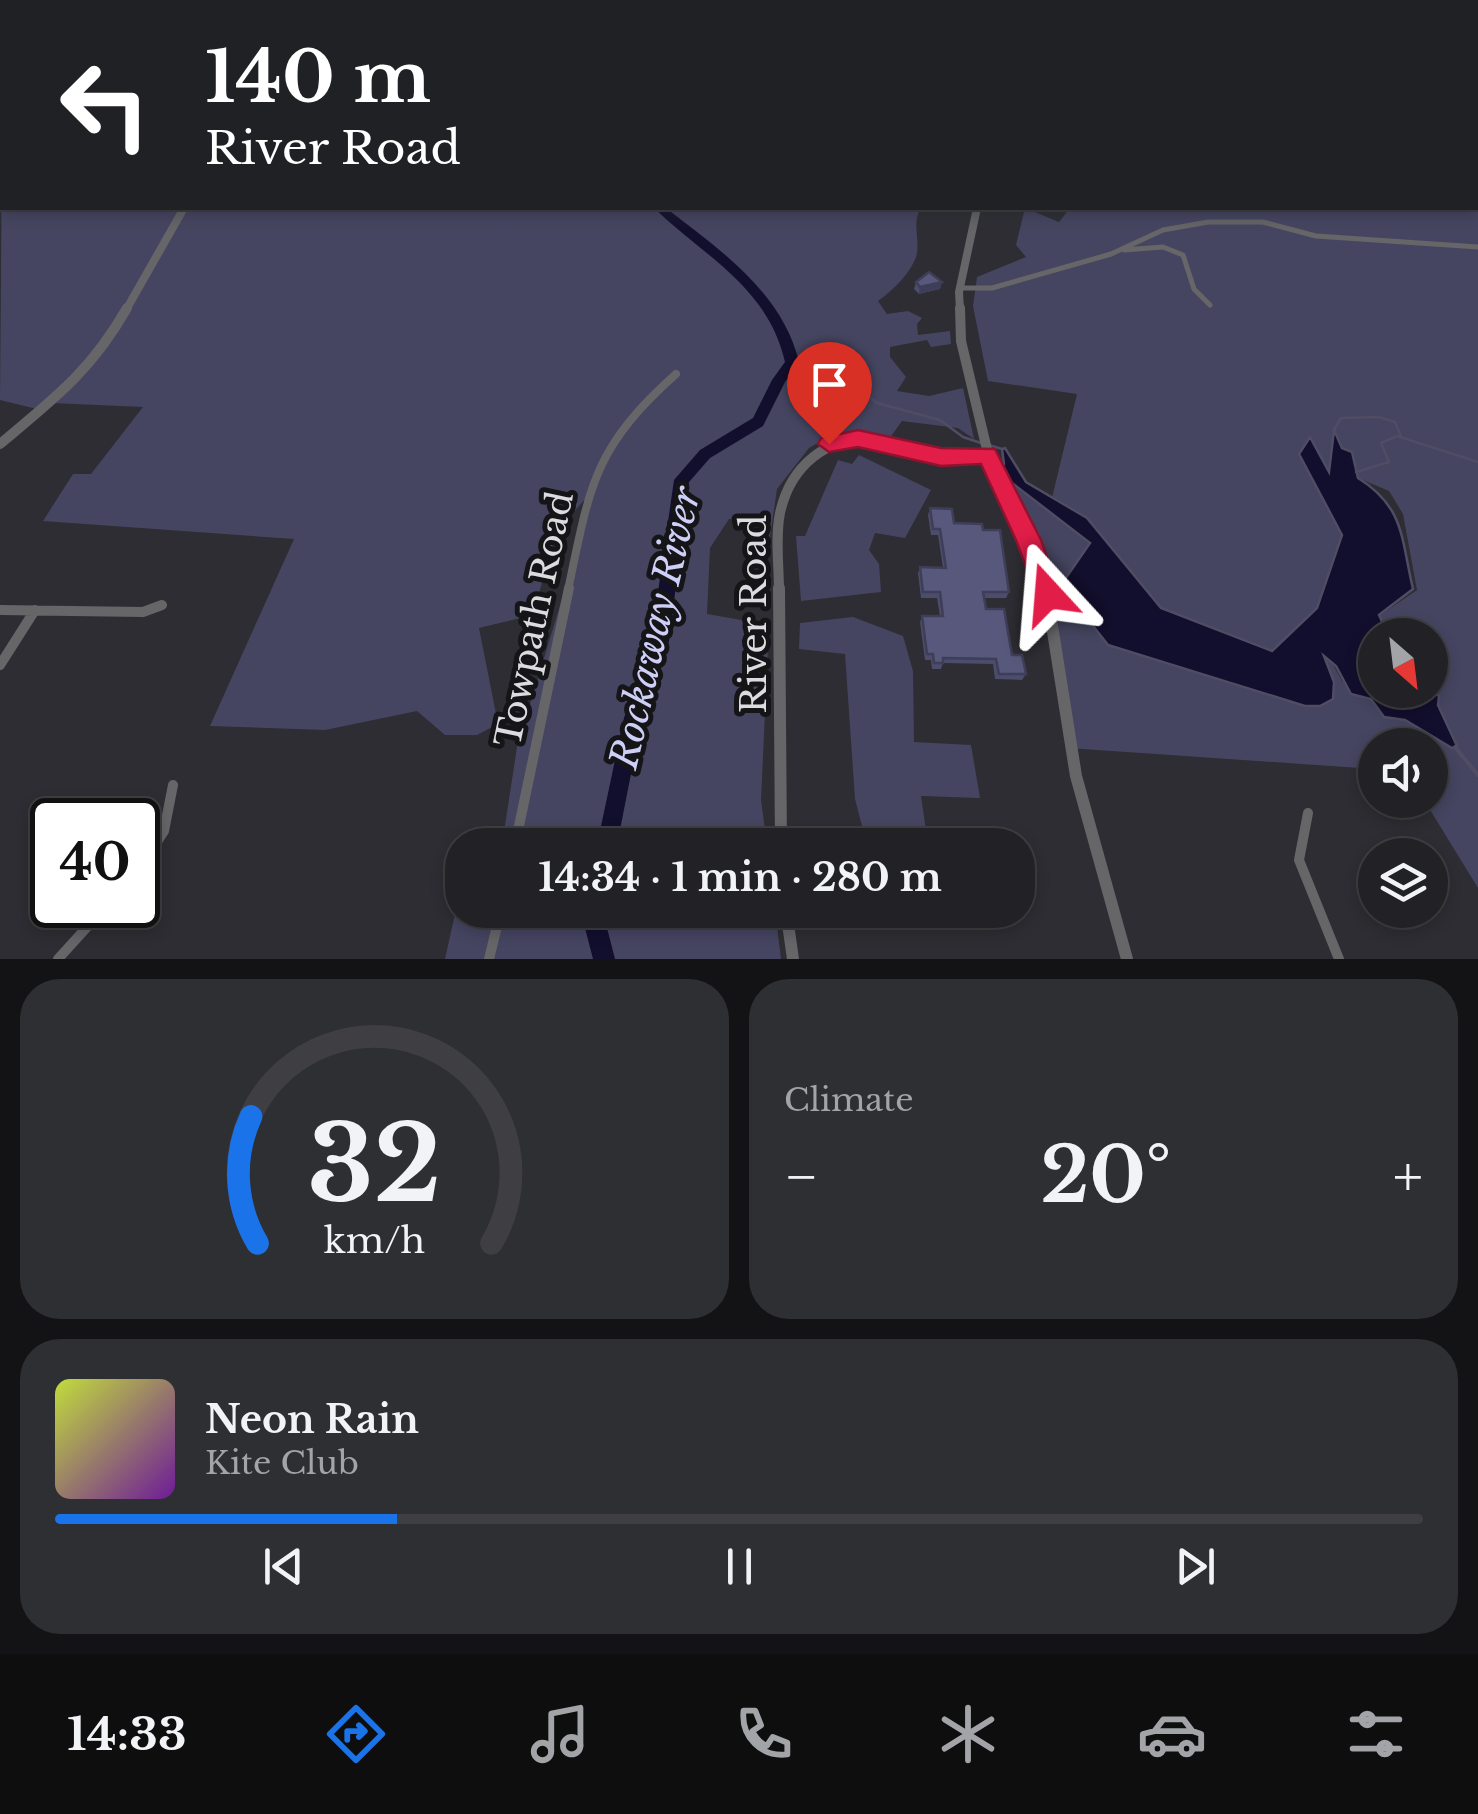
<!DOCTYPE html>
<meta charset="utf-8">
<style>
:root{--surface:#222226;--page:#2e2f32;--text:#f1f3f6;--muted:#a2a4a7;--line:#3f3f43;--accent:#1a73e8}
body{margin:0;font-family:"Libre Baskerville",serif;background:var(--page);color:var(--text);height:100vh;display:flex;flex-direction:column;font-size:38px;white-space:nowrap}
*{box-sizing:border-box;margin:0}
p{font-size:32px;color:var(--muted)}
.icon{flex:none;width:55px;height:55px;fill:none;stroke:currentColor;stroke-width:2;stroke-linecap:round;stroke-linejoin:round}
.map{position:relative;height:959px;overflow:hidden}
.drawer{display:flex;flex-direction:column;gap:20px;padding:20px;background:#131315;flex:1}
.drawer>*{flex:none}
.hud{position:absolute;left:0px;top:0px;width:1480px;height:210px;box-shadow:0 5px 15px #0003,0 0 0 2px var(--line);background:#202124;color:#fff;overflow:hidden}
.needle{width:65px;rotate:152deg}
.fabs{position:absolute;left:1358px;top:618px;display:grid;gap:20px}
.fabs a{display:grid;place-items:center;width:90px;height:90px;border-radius:50%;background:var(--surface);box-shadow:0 5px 15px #0003,0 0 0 2px var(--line);font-size:50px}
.speed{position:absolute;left:30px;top:798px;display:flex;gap:20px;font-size:50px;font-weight:700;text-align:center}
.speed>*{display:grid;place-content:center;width:130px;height:130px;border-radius:50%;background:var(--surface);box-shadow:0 5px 15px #0003,0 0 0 2px var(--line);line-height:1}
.speed .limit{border:5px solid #111;border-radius:15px;background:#fff;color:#111}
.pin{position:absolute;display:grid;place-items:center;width:85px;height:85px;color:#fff;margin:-102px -42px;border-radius:50% 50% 50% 0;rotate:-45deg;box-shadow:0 0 10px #0007}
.pin .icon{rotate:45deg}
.me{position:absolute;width:110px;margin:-55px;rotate:341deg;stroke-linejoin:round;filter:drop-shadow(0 0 8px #0008)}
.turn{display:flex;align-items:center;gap:35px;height:210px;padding:0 40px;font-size:45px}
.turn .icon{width:130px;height:130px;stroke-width:2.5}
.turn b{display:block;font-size:70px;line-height:85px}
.big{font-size:75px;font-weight:700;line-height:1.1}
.drawer .tile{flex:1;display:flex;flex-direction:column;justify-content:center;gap:15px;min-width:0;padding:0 35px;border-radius:40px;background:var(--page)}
.drawer .dial{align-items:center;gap:0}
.dial svg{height:260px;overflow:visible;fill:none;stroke:var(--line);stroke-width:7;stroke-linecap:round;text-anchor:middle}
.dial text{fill:var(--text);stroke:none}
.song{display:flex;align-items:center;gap:30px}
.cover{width:120px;height:120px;border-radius:15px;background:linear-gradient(135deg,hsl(70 70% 55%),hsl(280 70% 35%))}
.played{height:10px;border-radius:5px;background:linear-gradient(90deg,var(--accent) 25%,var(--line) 25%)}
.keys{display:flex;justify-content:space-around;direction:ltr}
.heat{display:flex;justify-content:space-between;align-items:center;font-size:55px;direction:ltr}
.drawer .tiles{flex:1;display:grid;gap:20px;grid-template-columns:1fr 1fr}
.tile:last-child{grid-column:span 2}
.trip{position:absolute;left:445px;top:828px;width:590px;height:100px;border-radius:40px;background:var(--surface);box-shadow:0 5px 15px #0003,0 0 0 2px var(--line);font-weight:700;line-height:100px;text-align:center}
.tab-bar{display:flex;height:160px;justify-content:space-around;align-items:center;background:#0e0e0f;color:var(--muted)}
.tab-bar .icon{width:70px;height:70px}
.tab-bar .on{color:var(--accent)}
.tab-bar b{font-size:45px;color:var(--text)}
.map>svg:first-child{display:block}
.green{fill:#454561}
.water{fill:#120e2d;stroke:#4f4c63;stroke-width:2.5}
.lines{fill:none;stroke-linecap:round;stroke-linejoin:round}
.stream-far1{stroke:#4f4c63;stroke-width:2.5}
.stream{stroke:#4f4c63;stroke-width:4}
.river{fill:#120e2d;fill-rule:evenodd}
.minor-far2{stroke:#666669;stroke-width:5}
.minor-far1{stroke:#666669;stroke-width:8}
.minor{stroke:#666669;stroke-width:10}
.tertiary-far2{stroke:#666669;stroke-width:8}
.tertiary-far1{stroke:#666669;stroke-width:10}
.tertiary{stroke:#666669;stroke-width:12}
.wall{fill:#4c4c6c}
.shaded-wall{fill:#3e3e58}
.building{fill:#58587d;stroke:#3e3e58;stroke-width:2.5}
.route{fill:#e11d48;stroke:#92132f;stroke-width:2.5}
.labels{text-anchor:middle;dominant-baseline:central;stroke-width:10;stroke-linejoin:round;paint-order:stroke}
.street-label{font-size:35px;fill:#dcdce0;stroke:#151518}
.water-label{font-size:38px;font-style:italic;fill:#cecff6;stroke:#151518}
</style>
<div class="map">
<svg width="1478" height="959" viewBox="0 0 1478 959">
<rect width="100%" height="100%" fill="#2d2d33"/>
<path class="green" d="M2 144V208H921C911 223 921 240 916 257 910 274 892 291 878 301L887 314 908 311 922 318 917 324 918 335 950 331 951 344 931 347 927 340 890 347V357L906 377 897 391 929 396 963 388 974 439 958 428 902 421 889 439 857 432 829 436 809 448 777 489 770 537 762 536V522L729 519 710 548 707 614 769 625 761 800 767 845H502L517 747 596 487 556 532 533 615 479 628 498 724 477 735H445L417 711 325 730 210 726 294 539 43 521 73 474H91L143 407 51 403 41 410 0 400Z
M1478 194V888L1424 800H1430V745H1375V769L1068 748 1046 590 993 470 999 466 1003 476 1090 543 1108 645 1305 706H1320L1328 668 1324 656 1330 659 1342 681 1372 699 1384 717H1398L1456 746 1438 705 1439 696 1430 689V635H1388L1379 616 1417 590 1403 514 1389 491 1358 478 1352 452 1342 449 1335 432 1329 474 1299 454 1343 534 1317 609 1303 622V630L1272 651 1161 608 1087 518 1052 498 1077 394 988 381 973 306 977 277 1026 257 1016 245 1025 208 1059 222 1070 208H1478Z
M859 455 931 490 905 538 875 533 869 550 879 564 881 592 801 601 796 536H805L838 460 852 464Z
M853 617 903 636 913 671 914 742 971 745 980 798 921 796 928 844 942 845H867L855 799 845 654 799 649 800 623Z
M457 905H462V910H775L781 959H445Z"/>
<path class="water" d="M1334 430 1342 448 1352 452 1358 478C1405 507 1401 539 1413 589L1379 615 1388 635H1375V690L1430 689 1439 696 1438 705 1457 746 1452 748 1405 720 1384 717 1371 699 1351 694 1336 666 1324 656 1334 682 1333 699 1320 706H1305L1108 645 1061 585 1090 543 1003 476 999 466 1004 464 1002 449 1005 448 1026 482 1087 518 1161 608 1272 651 1317 608 1342 535 1299 454 1310 437 1329 472Z"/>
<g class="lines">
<path class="stream-far1" d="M788 370 852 384 877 403 940 420 963 437 981 443
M1334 430 1341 418 1379 417 1395 422 1401 436
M989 445 1002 449
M1356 472 1389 462 1381 443 1397 436 1478 462"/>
<path class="stream" d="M1455 747 1478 775"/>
<path class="river" d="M654 208H666C720 250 782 292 799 362L785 382 763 426 710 458 689 482 669 641 642 718 617 845H597L624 718 651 641 674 480 700 450 753 418 772 380 785 362C768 287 705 257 654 208Z
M588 910H610L607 928 615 959H593L585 928Z"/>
<path class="minor-far2" d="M1124 250 1163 247 1183 255 1194 289 1210 305
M959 288H992L1111 254 1163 230 1208 222H1263L1316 236 1478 247"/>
<path class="minor-far1" d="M568 590C590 486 593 448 676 374"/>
<path class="minor" d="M0 610 143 612 162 605
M0 665 35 610
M1308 813 1299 860 1339 959
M515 845 569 588
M138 871 164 831 173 785
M58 959 107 905
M489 959 501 910"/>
<path class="tertiary-far2" d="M126 310 184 208
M960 310 959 292 977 208"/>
<path class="tertiary-far1" d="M960 308 961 341 990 462 1047 590
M0 444C55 398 91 371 127 308
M779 590C779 566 775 537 780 513 790 467 827 434 874 441 921 447 936 460 988 455"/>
<path class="tertiary" d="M779 588 781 845
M1046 588 1076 776 1127 959
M786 910 793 959"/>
</g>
<path class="wall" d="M916 282H942L940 289 919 294 914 289Z
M930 508 954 523 983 530 1009 592 1006 598H984L986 609 1026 674 1022 680 995 679 993 664 943 663 941 669H932L931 660H925L920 622 922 616H940L937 598H921L918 573 920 567 943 568 938 535H931L928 515Z"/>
<path class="shaded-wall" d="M942 282 940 289 919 294 920 287Z"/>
<path class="building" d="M929 272 942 282 920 287 916 282Z
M930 508 952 509 954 523 982 524 983 530H1000L1009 592H983L986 609H1004L1012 655H1022L1026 674H999L996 659 943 658V663H934L933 654H927L922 616H943L940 592H923L920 567 946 568 940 529H933Z"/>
<linearGradient id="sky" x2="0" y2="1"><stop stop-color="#19191c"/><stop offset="0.42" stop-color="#464c5b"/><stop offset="1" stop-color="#464c5b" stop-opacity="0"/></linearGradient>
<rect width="1478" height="232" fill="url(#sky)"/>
<path class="route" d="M858 430 941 448 995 449 1041 540 1060 594 1057 602 1048 606 1039 602 1016 540 981 464 941 466 858 447 829 452 818 444 821 438Z"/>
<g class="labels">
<g class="street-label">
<text transform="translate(753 614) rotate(-90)">River Road</text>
<text transform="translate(534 619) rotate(-78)">Towpath Road</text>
</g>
<g class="water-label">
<text transform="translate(655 628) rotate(-77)">Rockaway River</text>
</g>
</g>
</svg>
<div class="fabs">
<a><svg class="needle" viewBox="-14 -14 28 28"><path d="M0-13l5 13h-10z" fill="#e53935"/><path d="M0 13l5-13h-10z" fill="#a2a4a7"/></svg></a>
<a><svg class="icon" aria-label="sound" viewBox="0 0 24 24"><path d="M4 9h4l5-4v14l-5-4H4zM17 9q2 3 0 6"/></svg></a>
<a><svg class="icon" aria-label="layers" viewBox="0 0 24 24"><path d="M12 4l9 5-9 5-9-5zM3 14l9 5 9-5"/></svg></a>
</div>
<div class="speed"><div class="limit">40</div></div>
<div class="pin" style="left:829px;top:444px;background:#d93025"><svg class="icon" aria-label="arrive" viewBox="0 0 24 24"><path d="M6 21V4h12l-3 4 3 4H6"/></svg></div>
<svg class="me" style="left:1048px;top:594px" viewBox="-20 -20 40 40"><path d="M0-17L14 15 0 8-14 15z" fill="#e11d48" stroke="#fff" stroke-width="4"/></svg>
<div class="trip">14:34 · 1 min · 280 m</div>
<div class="hud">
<div class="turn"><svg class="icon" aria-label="left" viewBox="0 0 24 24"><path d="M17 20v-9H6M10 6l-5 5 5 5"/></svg><div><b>140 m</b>River Road</div></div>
</div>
</div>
<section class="drawer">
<div class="tiles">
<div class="tile dial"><svg viewBox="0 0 100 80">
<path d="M14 69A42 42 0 1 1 86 69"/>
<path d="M14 69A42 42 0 0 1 12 30" stroke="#1a73e8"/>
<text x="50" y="56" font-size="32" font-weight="700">32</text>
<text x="50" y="72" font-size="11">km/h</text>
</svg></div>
<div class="tile"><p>Climate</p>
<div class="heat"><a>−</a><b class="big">20°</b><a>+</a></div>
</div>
<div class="tile">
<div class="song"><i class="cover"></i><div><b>Neon Rain</b><p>Kite Club</p></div></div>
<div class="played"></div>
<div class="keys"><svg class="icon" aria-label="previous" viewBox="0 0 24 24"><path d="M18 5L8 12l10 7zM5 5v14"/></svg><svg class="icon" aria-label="pause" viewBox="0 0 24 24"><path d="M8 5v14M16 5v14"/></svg><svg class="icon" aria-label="next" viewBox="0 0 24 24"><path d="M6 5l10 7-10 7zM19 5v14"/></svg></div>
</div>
</div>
</section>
<nav class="tab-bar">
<b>14:33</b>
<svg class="icon on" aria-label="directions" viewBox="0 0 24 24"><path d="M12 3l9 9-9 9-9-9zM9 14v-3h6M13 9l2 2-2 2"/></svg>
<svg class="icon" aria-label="music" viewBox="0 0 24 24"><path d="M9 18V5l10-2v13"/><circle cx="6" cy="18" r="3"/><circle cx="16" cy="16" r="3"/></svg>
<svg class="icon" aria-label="phone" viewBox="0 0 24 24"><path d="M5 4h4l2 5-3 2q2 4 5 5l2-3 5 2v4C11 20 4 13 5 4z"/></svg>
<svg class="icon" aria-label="climate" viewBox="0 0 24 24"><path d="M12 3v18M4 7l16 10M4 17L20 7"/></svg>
<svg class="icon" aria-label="car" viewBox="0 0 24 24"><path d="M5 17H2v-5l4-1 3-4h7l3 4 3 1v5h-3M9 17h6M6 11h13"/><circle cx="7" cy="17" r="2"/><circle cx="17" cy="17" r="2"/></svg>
<svg class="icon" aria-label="filters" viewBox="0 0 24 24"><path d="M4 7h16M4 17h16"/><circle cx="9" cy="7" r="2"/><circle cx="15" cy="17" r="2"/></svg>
</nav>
